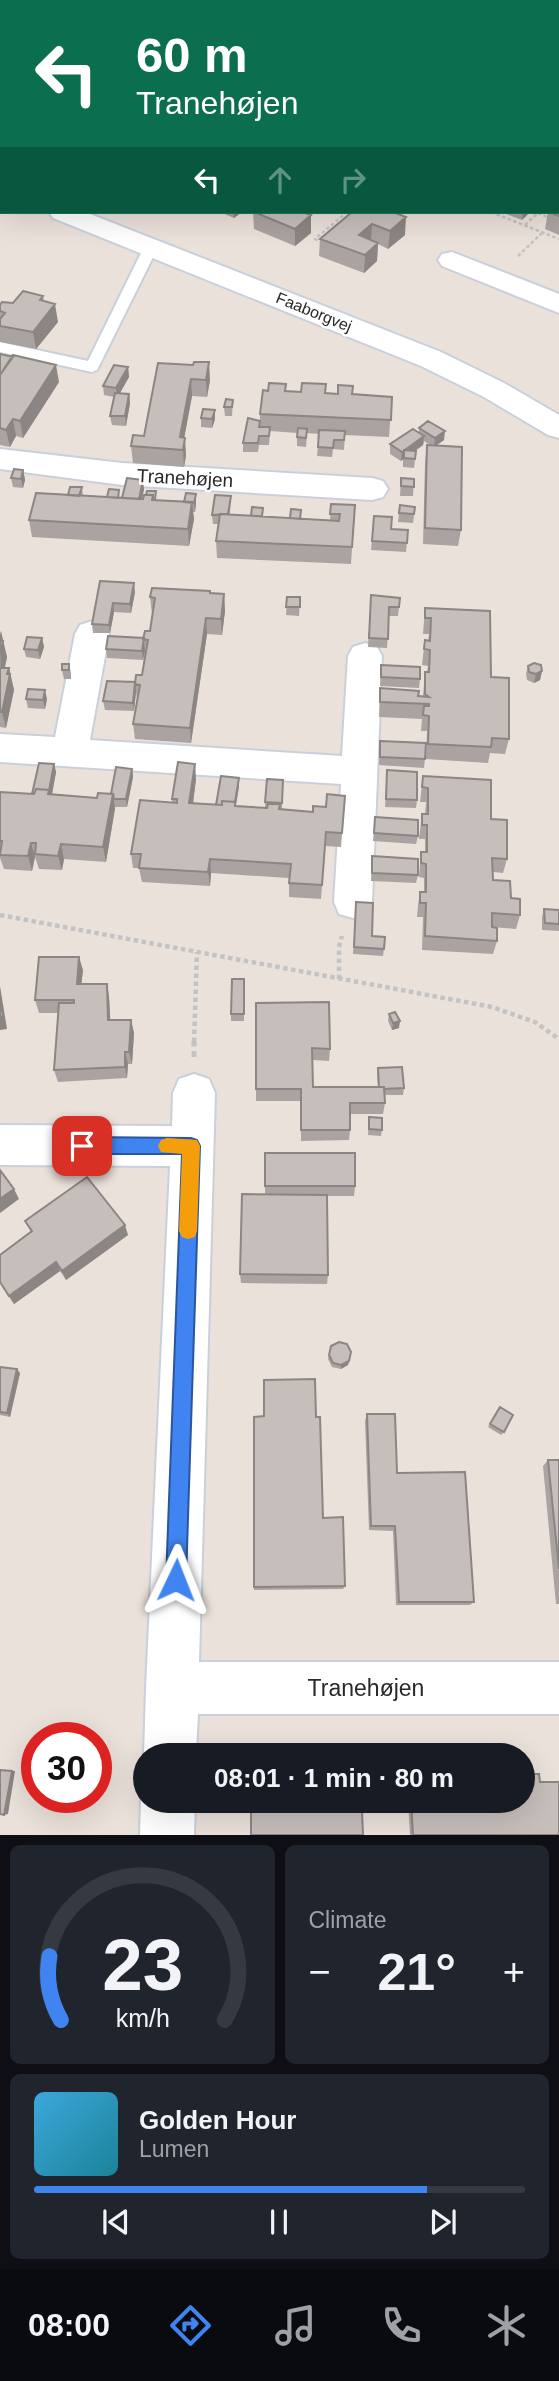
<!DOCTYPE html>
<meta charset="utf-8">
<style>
:root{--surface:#171b24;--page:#20242c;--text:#f1f3f6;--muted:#9ea1a6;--line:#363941;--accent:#4084f2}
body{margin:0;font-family:Helvetica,sans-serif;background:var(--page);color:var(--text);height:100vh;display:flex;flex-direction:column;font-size:26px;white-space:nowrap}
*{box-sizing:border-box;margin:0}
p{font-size:23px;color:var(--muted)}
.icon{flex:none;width:38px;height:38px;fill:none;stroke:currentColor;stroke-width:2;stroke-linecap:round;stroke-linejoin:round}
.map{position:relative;height:1835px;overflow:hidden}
.side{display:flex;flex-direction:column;gap:10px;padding:10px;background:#0d0f14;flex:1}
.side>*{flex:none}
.top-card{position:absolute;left:0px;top:0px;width:560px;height:214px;box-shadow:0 7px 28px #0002;background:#0b6e4f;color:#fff;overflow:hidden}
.speed{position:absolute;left:21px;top:1722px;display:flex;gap:14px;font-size:35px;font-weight:700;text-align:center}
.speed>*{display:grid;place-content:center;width:91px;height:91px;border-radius:50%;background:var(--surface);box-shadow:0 7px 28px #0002;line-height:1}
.speed .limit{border:10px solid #d22;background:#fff;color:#111}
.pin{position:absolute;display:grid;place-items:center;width:60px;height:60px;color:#fff;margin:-30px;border-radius:14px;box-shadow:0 4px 10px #0006}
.me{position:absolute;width:77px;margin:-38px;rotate:2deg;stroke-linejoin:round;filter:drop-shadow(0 0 5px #0008)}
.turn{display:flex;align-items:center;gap:24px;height:147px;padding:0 21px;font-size:32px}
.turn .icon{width:91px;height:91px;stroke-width:2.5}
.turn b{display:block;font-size:49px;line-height:60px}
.lanes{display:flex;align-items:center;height:66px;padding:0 21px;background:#0003;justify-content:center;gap:35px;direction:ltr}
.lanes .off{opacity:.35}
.big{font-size:52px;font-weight:800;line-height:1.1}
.side .card{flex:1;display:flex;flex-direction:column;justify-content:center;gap:10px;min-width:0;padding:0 24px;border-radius:10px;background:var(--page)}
.side .dial{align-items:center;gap:0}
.dial svg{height:182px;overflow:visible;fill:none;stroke:var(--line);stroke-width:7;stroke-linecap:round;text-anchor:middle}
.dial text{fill:var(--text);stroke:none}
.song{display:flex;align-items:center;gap:21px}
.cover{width:84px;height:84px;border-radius:10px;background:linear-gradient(135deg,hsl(200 70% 55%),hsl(190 70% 35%))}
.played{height:7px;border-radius:4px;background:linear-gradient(90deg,var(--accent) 80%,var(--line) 80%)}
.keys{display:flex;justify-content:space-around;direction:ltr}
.heat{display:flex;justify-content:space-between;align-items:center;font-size:38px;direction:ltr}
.side .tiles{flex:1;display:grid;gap:10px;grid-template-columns:1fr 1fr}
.card:last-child{grid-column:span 2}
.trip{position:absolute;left:133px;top:1743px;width:402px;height:70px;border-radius:35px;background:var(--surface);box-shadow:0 7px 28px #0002;font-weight:800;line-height:70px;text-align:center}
.tab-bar{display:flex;height:112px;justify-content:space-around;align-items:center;background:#090b0e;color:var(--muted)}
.tab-bar .icon{width:49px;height:49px}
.tab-bar .on{color:var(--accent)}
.tab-bar b{font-size:32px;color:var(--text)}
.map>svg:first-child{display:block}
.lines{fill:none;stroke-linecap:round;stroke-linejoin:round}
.service-casing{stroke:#c9d0da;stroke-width:4}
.minor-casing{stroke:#c9d0da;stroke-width:4}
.tertiary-casing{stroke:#c9d0da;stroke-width:4}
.path-far2{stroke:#c3c3c3;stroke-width:2.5;stroke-dasharray:3.5 2.5;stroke-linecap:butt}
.path-far1{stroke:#c3c3c3;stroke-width:4.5;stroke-dasharray:4.5 3.5;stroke-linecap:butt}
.path{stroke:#c3c3c3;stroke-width:5;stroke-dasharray:6 4.5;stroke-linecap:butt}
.service{fill:#fff;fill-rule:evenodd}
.minor{fill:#fff;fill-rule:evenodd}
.tertiary{fill:#fff;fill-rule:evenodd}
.wall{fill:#aaa3a1}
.shaded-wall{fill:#8b8583}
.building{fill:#c6bebb;stroke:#8b8583;stroke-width:2}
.route{fill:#4084f2;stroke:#2a569d;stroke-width:2}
.slow{fill:#f59e0b}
.labels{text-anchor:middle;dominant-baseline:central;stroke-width:5;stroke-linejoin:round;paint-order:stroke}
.far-street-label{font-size:16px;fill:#292929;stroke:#fff}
.street-label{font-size:19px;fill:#292929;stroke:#fff}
.near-street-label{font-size:23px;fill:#292929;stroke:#fff}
</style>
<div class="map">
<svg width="559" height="1835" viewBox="0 0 559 1835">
<rect width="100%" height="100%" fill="#ebe1db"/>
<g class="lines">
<g class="service-casing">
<path id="service" d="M151 243 158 247 97 370 92 372 0 352V342L88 361 144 247Z"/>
</g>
<g class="minor-casing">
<path id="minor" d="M488 0H514L515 2H489Z
M0 88H2V103H0Z
M452 252 559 294V313L442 266 438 260 442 254Z
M0 449 122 463 372 478 383 481 388 489 383 497 372 500 122 485 0 469Z
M92 621 104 625 109 634 90 740 342 756 348 656 353 647 365 643 377 647 382 656 372 902 367 914 353 918 339 914 334 902 341 784 0 762V734L55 737 75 634 80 625Z
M194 1074 209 1079 215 1093 199 1662H559V1714H198L196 1755H145V1759L144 1755 146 1688 170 1166 0 1165V1125L172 1126 173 1093 179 1079Z
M145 1791V1801H195L194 1835H140L141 1801Z"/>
</g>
<g class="tertiary-casing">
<path id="tertiary" d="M0 179 2 180V196L0 195Z
M49 212H85L441 352 504 383 559 415V438L548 435 484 397 421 366 53 218Z"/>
</g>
<path class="path-far2" d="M213 2 215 0
M252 212 258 216
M491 212 559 239
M538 213 547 217
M525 225 539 212
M323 243 315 239 347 212
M518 256 543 232"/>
<path class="path-far1" d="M0 915 492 1007 535 1022 559 1039
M339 979V947L342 936
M194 1042 197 952"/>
<path class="path" d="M194 1057V1041"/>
<use href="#service" class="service"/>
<use href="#minor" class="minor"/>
<use href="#tertiary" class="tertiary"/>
</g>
<path class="wall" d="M139 0H187V2H144Z
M223 0H348V2H223Z
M559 202V235L545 229 548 212Z
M220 212H242L234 218Z
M253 212H310L307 214 311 233 295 246 254 229Z
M352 212H404L400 215 405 235 388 249 378 244 377 261 364 273 319 256 320 239Z
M501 212H530L522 220Z
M43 296 44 301 58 322 36 349 0 342V305L13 303Z
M0 354 59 382 23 438 16 436 10 447 0 445Z
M158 363 210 380 207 397 192 396 184 438 186 455 184 467 133 463 131 446 144 436Z
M128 367 129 377 120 393 129 394 130 403 126 426 112 425 110 416 114 397 104 395 103 386Z
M286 384V391L392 397 389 437 345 435 344 450 333 449 332 457 317 456 319 434 307 433 306 447 297 446V433L270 431 269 445H259L258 452H243V443L260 421V427V414L268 391Z
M233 400 232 416H225L224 407Z
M201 418 215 419 212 428 201 427Z
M419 428 444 440 436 446 461 530 458 546 423 544 425 462 427 445 431 446 424 441 423 445 415 451H416L414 468 403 467V459L401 461 390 454V444L419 432Z
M23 470 25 480 23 488 13 487 11 478Z
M401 478 414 479 413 496H400Z
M82 487 83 496 122 498 144 489 142 499 196 503 195 512H193L194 519 189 546 32 537 29 520Z
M231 496 230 515 251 516 263 508V516L330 520 331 504 355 505 351 564 217 558 216 541 218 524H213L212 515Z
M400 505 415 507 413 523 398 522Z
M374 516 391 529 408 530 406 552 371 550Z
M100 581 135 592 131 613 114 612 110 633H93L92 624Z
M210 593 224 594 225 611 222 635 207 634 191 743 135 739 133 724 137 700 136 692 134 711 105 710 103 701 135 682 142 675 145 651 143 660 107 658 106 649 144 638 150 631 152 614 150 597Z
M371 595 400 598 398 616H389L387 648 368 647Z
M287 597H300L299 616 286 615Z
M425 608 491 677 509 739 505 754 490 753 488 763 426 759 427 731H421L422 719 379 717 380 688 423 696 425 672H427L428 666 422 665 423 656 425 640 428 641 429 634H423Z
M0 631 7 657 5 668H9L14 690 6 728 0 727Z
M42 638 44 647 40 659 26 657 24 649Z
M69 664 71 673V679H64L62 670Z
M381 665 420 679 419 688 380 686Z
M528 666 542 671 540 680 534 683 527 680 526 674Z
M26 699H47L45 709 28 708Z
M380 741 425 759 424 768 379 765Z
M54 764 56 772 52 795 97 798 111 794 132 769 133 777 127 807H115L106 862 64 859 62 870 39 869 35 857 32 871 4 869 0 858V792L32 794Z
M387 770 417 800 416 808 385 807Z
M423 776 491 819 507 859 503 873 493 872V880L511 898 520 915 516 929 492 927 497 941 493 954 422 950 423 917H417L418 905 420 892H424V878L419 877 421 852H425V839H419L422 814H425L426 802H420Z
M196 779 193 804 216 805 239 786 236 806 265 808V802L283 780 282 809 313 812 326 807 345 796 341 847 325 846 321 899 289 897V878L211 873 210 886 142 882 139 868H133L131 854 172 802V799Z
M375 817 418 836 416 844 373 841Z
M372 856 418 875 416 883 371 881Z
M356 902 372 936 384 949 383 956 353 954Z
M544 909 559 910V931L542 930V917Z
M83 970 81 984 109 996 110 1020H131L134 1033 132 1064H128L127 1078 58 1082 54 1070 58 1013H39L35 1000Z
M244 979V1021H231V1014Z
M256 1003 330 1049 329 1061 313 1060V1087H378L377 1074 378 1068 404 1088 403 1095H384L385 1103 383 1114H350V1130L349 1140 301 1141V1101H256Z
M389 1014 399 1028 392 1030 388 1021Z
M369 1117 382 1130 381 1136 368 1135Z
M265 1153 355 1186 354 1196H327L328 1275 327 1284 241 1283 240 1274 265 1194Z
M25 1221 128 1235 66 1280 60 1271 14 1304 0 1283 31 1232Z
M331 1346 351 1352 348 1365 341 1369 332 1367 328 1359Z
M0 1367 20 1373 10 1417 0 1415Z
M500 1407 504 1432 501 1435 488 1427Z
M367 1414 397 1473 474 1602 470 1605H396L393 1531 369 1530 365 1421Z
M316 1417 323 1518 345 1586 343 1589 254 1590V1587Z
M548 1460H559V1604H556L543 1466Z
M523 1773 539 1774 540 1781H559V1835H410L408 1801H523Z
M360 1808 362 1810 251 1835 325 1809Z"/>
<path class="shaded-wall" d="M59 0H87L85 2H56Z
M173 0H187V2H173Z
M2 5V24L0 25V6Z
M234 212H242L234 218Z
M523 212H530L522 220Z
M311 215V233L295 246V229Z
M406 217 405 235 388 249 390 231Z
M372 224 371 241 359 235Z
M378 243 377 261 364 273 365 255Z
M55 304 58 322 36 349 33 332Z
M209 362 210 380 207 397 206 380Z
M56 365 59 382 23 438 20 421Z
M128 367 129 377 117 398 116 388Z
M191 379 192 396 182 450 180 437Z
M129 394 130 403 126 426 125 416Z
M215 410V419L212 428V419Z
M13 419 16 436 10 447 6 430Z
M445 431 444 440 434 447 435 438Z
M424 436 423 445 401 461 402 452Z
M185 438 186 455 184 467 183 450Z
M23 470 25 480 23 488 21 479Z
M143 480 144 489 139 513 138 504Z
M196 494V503L195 512 194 503Z
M192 502 194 519 189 546 188 529Z
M134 583 135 592 131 613 130 604Z
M224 594 225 611 222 635 221 619Z
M113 603 114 612 110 633 109 625Z
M206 618 207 634 191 743 190 728Z
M1 631 7 657 1 683 0 636Z
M42 638 44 647 40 659 38 650Z
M144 642 145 651 143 660 142 651Z
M9 668 14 690 6 728 2 712Z
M542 671 540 680 534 683 536 674Z
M135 682 136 692 134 711 133 703Z
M45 690 47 699 45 709 43 700Z
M54 764 56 772 51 799 48 794Z
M195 764 196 779 191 818 189 803Z
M132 769 133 777 127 807 126 799Z
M239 778V786L235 810 234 806Z
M113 794 115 809 106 862 103 847Z
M31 843 35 857 32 871 28 856Z
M61 844 64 859 62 870 58 856Z
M210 859 211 873 210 886 208 872Z
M79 957 83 970 80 996 77 984Z
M107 984 109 996 111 1033 108 1020Z
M0 986 7 1029 0 1030Z
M131 1020 134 1033 132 1064 129 1052Z
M400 1021 399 1028 392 1030 393 1023Z
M125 1052 128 1064 127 1078 125 1067Z
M14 1189 19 1199 0 1213V1199Z
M125 1225 128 1235 66 1280 62 1271Z
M56 1262 60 1271 14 1304 9 1296Z
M349 1361 348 1365 341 1369V1365Z
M17 1369 20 1373 10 1417 7 1413Z
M12 1771H15L8 1814 4 1815Z"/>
<path class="building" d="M0 0H10L8 2H2V5L0 6Z
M29 0H59L56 2H26Z
M114 0H131L136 2H111Z
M255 0H347L345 2H254Z
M559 202V216L548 212H558Z
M254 212H303L311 215 295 229Z
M352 212H393L406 217 390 231 372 224 359 235 378 243 365 255 320 239Z
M23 291 43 296 40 300 55 304 33 332 0 326V319L5 313 0 311V305L2 302 13 303Z
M0 354 13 357 0 375Z
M13 355 56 365 20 421 13 419 6 430 0 428V375Z
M194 362H209L206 380 191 379 180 437 185 438 183 450 131 446 133 435 144 436 158 363 193 365Z
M114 365 128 367 116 388 103 386Z
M269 383 286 384 285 391 301 392 302 383 326 384 325 393 338 394V385L353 386 352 394 392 397 391 420 260 414 263 390 268 391Z
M115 393 129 394 125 416H110Z
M226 399 233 400 232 407H224Z
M203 409 215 410 212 419 201 418Z
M248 418 260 421 259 427H270L269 436H259L258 443H243Z
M428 421 445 431 435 438 419 428Z
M298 428 307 429 306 438 297 437Z
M413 429 424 436 402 452 390 444Z
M319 430 345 431 344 440H334L333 448 318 447Z
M427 445 462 447 461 530 425 528Z
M404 450 416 451 415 459 404 458Z
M14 469 23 470 21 479 11 478Z
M127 478 143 480 139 499 122 498Z
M401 478 414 479V487L401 486Z
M70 487H82L79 496 68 495Z
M109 489 119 490 118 498 107 497Z
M147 491H156L155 500H153V495H146Z
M36 493 143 499 144 495H153L152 500 192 502 188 529 29 520Z
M186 493 196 494 194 503 184 502Z
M215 495 231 496 228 514 212 515Z
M331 504 355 505 352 547 216 541 220 514 339 521 340 514H330Z
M400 505 415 507 414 514 399 513Z
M252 507 263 508 262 516H251Z
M291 509 301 510 300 519 290 518Z
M374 516 392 517 391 529 408 530 407 543 372 541Z
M100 581 134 583 130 604 113 603 109 625 92 624Z
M152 588 210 591V593L224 594 221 619 206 618 190 728 133 724 140 685 135 684 136 675H142L148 640 143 639 145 631H150L155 598 150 597Z
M371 595 400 598 399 607H389L388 639 369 638Z
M287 597H300V607H286Z
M425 608 490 611 491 677 509 678V739L492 738 491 747 428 744 429 716 423 715 424 706H429V704L380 702V688L419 691 418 696 429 697 425 694V672H429L430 650 424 649 425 640 430 641 431 618H425Z
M108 636 144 638 142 651 106 649Z
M27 637 42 638 38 650 24 649Z
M0 641H3L0 654Z
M534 663 541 665 542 671 536 674 529 672 528 666Z
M62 664H69V670H62Z
M381 665 420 667V679L381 677Z
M0 668H9L7 674H10L2 712H0Z
M107 681 135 682 133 703 103 701Z
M28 689 45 690 43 700 26 699Z
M380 741 426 743 425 759 380 757Z
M178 762 195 764 189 803 222 805V801L235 802V806L267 808 268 804H280L279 809 313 812V806L326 807 327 794 345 796 342 833 326 832 322 885 289 883 291 864 210 859 208 872 139 868 141 854H131L140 800 177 803V799H172Z
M39 763 54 764 49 791V790L36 789 34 794H32Z
M116 767 132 769 126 799H114L113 794H111Z
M387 770 417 772V800L386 799Z
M221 776 239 778 235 802 222 801V805H216Z
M423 776 491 780V819L507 820V859L492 858 493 880 510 881 511 898 520 899V915L492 913V927L497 928V941L425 936 426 903H420V892H426V864L421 863V852H427V825H422V814H428V788L422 787Z
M267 779 283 780 282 803 265 802Z
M36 789 49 790 48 794 97 798 98 793 113 794 103 847 61 844 58 856 35 854 36 843H31L28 856 0 855 2 841H0V792L34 794Z
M375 817 418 820V836L374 833Z
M372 856 418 859V875L372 873Z
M356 902 373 903 372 936 385 937 384 949 354 947Z
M544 909 559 910V924L545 923Z
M39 957H79L77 984H107L108 1020H131L129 1052H125V1067L54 1070 59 1003H74V1000H35Z
M232 979H244V1014H231Z
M0 999 3 1016 0 1017Z
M329 1002 330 1049 312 1048 313 1087H384L385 1103H350V1130H301V1089H256V1003Z
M395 1012 400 1021 393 1023 389 1014Z
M402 1067 404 1088 384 1089V1087H379L378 1068Z
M369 1117 382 1118V1130L369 1129Z
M265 1153H355V1186H265Z
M0 1170 14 1189 0 1199Z
M87 1177 125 1225 62 1271 56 1262 9 1296 0 1282V1255L32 1231 25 1221Z
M242 1194 327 1195 328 1275 240 1274Z
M339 1342 347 1344 351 1352 349 1361 341 1365 333 1363 329 1355 331 1346Z
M0 1367 17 1369 7 1413 0 1412Z
M315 1379 316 1417H320L323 1518 343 1517 345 1586 254 1587V1417L264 1416V1380Z
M500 1407 513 1415 504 1432 490 1424Z
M367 1414H395L397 1473 465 1472 474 1602H399L395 1526H371Z
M548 1460H559V1569Z
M0 1770 12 1771 4 1815 0 1814Z
M523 1774H539L540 1782H559V1835H413L411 1801H523Z
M251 1801H325V1811L362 1810 363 1835H251Z"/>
<path class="route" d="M82 1137 191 1138 197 1140 200 1146 186 1580 183 1587 176 1590 169 1587 166 1580 182 1154H82L76 1151 73 1146 76 1140Z"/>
<path class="slow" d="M167 1138 197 1140 200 1146 197 1231 195 1237 188 1239 182 1237 179 1231 182 1154 161 1152 158 1146 161 1140Z"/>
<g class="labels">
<g class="far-street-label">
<text transform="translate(314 312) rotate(22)">Faaborgvej</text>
</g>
<g class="street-label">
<text transform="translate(185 478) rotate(3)">Tranehøjen</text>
</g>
<g class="near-street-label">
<text x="366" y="1688">Tranehøjen</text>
</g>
</g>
</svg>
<div class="speed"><div class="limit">30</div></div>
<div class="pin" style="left:82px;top:1146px;background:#d93025"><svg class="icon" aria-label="arrive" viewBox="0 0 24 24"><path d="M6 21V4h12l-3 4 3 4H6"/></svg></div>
<svg class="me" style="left:176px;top:1580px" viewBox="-20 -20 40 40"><path d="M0-17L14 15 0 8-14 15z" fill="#4084f2" stroke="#fff" stroke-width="4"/></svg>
<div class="trip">08:01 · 1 min · 80 m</div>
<div class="top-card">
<div class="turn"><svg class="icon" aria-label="left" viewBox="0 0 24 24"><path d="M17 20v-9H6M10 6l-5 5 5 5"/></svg><div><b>60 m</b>Tranehøjen</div></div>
<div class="lanes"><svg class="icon" aria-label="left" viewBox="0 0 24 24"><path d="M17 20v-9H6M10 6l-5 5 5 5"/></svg><svg class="icon off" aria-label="ahead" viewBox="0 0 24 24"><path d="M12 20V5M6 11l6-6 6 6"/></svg><svg class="icon off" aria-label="right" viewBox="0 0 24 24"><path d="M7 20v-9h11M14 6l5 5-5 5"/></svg></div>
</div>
</div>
<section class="side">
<div class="tiles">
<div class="card dial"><svg viewBox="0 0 100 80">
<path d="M14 69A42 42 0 1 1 86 69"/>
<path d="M14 69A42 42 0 0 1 9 41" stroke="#4084f2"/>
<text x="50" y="56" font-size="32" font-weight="700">23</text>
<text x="50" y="72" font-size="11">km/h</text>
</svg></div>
<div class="card"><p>Climate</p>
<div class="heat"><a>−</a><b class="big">21°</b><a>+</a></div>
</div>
<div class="card">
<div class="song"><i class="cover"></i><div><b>Golden Hour</b><p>Lumen</p></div></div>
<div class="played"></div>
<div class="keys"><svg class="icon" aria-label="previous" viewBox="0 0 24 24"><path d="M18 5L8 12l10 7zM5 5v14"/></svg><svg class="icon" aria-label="pause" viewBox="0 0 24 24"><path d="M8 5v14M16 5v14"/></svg><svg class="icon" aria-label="next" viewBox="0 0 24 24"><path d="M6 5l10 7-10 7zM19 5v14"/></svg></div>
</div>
</div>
</section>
<nav class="tab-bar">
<b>08:00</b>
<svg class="icon on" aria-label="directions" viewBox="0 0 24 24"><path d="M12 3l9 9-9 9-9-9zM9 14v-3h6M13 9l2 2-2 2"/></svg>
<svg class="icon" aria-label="music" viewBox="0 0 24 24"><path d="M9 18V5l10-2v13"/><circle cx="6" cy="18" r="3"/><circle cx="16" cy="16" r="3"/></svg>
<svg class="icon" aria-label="phone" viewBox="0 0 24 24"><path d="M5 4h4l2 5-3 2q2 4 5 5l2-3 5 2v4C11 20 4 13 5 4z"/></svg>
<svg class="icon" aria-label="climate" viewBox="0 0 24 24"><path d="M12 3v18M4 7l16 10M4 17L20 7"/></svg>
</nav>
